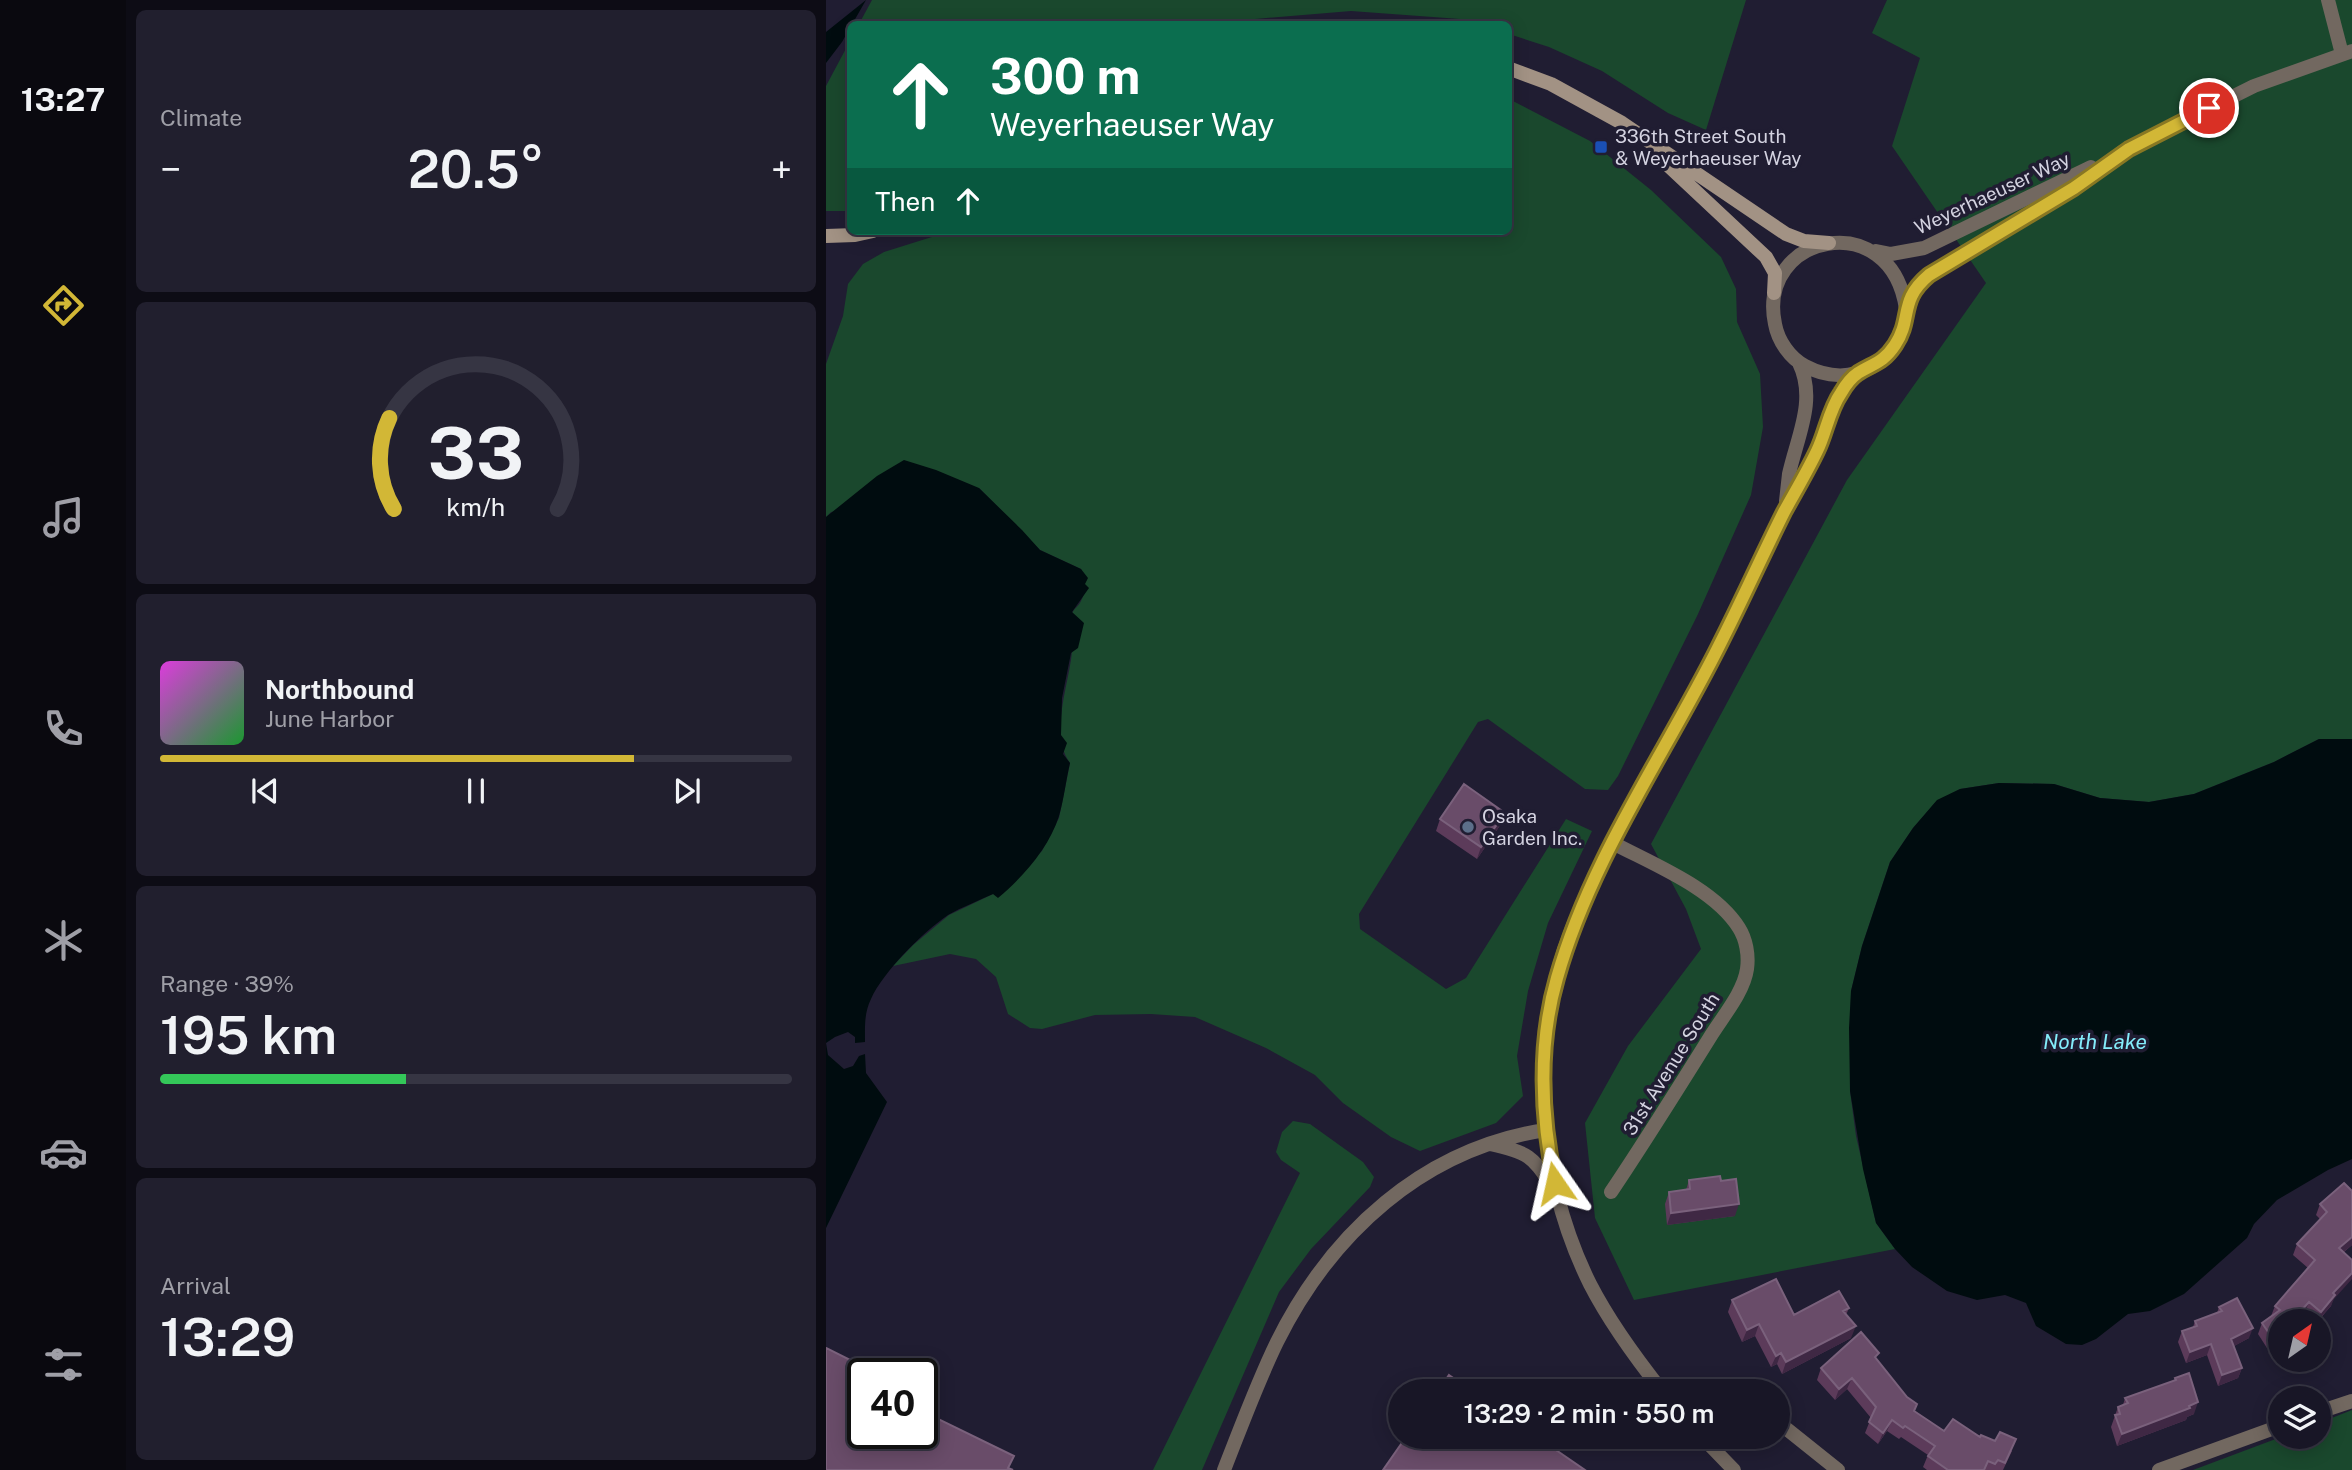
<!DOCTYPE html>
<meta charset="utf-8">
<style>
:root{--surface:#181626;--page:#211f2e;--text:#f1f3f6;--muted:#9f9fa7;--line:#363543;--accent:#d2b736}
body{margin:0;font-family:"Public Sans",sans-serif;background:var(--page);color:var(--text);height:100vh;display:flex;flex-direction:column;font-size:26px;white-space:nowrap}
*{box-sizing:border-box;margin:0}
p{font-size:23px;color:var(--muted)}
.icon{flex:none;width:38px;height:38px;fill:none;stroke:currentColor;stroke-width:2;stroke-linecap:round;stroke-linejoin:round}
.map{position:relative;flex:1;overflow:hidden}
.panel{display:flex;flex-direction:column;gap:10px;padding:10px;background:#0d0c15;width:700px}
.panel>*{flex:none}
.hud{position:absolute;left:21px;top:21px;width:665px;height:214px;border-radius:10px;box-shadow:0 4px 18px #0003,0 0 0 2px var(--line);background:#0b6e4f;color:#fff;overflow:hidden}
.needle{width:46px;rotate:34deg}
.controls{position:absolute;left:1442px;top:1309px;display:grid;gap:14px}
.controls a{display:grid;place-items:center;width:63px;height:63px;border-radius:50%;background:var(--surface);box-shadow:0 4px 18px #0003,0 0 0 2px var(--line);font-size:35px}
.speed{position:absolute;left:21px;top:1358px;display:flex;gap:14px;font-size:35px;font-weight:700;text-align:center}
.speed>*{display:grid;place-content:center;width:91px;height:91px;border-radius:50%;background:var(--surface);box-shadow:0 4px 18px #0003,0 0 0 2px var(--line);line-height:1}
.speed .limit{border:4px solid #111;border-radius:10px;background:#fff;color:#111}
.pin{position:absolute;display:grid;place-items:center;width:60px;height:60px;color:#fff;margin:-30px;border:4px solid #fff;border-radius:50%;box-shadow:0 2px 7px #0007}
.me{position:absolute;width:77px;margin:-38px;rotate:349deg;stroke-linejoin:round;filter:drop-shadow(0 0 5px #0008)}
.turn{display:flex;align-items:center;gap:24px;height:147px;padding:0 28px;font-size:32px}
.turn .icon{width:91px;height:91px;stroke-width:2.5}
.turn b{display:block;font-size:49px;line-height:60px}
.then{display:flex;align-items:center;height:66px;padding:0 28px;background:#0003;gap:14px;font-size:26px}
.big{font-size:52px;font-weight:600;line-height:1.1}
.panel .widget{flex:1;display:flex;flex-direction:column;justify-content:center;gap:10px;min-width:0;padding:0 24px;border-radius:10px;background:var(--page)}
.panel .dial{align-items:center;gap:0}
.dial svg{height:182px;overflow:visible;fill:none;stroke:var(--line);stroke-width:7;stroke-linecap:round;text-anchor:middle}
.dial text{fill:var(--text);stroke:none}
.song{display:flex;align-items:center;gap:21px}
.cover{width:84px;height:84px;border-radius:10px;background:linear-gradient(135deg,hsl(300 70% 55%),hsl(130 70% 35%))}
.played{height:7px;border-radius:4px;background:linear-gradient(90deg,var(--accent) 75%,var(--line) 75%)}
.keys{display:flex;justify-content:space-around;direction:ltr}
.heat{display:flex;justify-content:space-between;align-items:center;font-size:38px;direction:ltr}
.charge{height:10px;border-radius:5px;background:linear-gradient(90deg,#34c759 39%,var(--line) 0)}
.trip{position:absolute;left:562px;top:1379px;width:402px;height:70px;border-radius:35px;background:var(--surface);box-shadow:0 4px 18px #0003,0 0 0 2px var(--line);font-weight:600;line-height:70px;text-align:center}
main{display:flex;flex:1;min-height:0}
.dock{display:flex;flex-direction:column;width:126px;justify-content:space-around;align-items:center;background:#0a090f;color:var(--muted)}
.dock .icon{width:49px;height:49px}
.dock .on{color:var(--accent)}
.dock b{font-size:32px;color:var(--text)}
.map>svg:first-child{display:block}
.green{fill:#1a482d}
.water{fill:#000c0f}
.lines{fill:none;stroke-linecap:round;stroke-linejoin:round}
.minor{stroke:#726860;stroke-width:14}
.tertiary{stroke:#726860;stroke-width:14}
.secondary{stroke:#a29284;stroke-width:14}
.wall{fill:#5c3b5a}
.shaded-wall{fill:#3f2844}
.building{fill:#694c69;stroke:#7a617c;stroke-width:2}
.route-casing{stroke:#887723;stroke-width:18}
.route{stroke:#d2b736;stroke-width:12}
.transit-dot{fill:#1a4fb4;stroke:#201d32;stroke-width:2.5}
.service-dot{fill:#5c6f8a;stroke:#201d32;stroke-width:2.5}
.labels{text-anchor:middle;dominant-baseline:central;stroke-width:7;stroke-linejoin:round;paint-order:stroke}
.poi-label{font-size:19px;fill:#d4d3e1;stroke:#201d32;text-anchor:start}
.street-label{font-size:19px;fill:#d4d3e1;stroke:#201d32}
.water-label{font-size:21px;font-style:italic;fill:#84edfb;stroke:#201d32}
</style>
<main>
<nav class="dock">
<b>13:27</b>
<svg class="icon on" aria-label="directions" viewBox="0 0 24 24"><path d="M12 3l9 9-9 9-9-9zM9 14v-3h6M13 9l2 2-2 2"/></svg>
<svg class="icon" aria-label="music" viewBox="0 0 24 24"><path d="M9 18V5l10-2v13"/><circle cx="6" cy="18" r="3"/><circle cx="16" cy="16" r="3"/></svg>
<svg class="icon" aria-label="phone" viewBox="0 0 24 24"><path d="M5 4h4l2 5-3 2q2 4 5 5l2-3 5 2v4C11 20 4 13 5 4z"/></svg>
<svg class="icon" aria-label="climate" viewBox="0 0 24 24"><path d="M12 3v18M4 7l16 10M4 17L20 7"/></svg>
<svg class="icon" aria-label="car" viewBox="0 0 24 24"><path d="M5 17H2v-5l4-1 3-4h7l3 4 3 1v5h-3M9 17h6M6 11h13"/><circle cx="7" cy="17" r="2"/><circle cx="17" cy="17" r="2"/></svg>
<svg class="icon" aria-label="filters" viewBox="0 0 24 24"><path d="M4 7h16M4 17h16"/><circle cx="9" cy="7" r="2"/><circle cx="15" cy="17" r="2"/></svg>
</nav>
<section class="panel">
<div class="widget"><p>Climate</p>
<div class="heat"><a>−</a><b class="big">20.5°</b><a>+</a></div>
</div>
<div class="widget dial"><svg viewBox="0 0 100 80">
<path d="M14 69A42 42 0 1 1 86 69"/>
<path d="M14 69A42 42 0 0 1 12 29" stroke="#d2b736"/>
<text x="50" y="56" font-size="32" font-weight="700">33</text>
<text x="50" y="72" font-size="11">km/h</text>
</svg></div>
<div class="widget">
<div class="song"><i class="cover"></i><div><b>Northbound</b><p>June Harbor</p></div></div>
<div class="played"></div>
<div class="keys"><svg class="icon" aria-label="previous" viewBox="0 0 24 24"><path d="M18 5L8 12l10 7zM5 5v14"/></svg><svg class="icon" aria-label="pause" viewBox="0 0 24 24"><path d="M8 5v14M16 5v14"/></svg><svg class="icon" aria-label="next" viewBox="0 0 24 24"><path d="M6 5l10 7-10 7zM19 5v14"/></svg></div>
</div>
<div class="widget"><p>Range · 39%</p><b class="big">195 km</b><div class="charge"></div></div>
<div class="widget"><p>Arrival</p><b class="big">13:29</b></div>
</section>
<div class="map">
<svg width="1526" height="1470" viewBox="0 0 1526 1470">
<rect width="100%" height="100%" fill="#201d32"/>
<path class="green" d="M46 0H920L880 130 842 113 776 71 723 47 683 34 682 24H652L634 19 525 11 429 19 417 24H33Z
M1061 0H1526V739H1493L1448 762 1368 794 1323 802 1274 798 1228 784 1173 783 1134 789 1111 801 1087 828 1064 862 1036 946 1025 991 1024 1091 1030 1136 1050 1223 1069 1249 808 1300 769 1218 759 1123 802 1046 875 949 860 909 825 844 1021 480 1160 283 1066 146 1094 58 1046 33Z
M24 41V211H0V86Z
M683 99 764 141 825 190 895 257 910 289 911 322 934 374 937 427 925 495 872 614 792 776 782 790 759 789 662 719 652 722 533 914 534 929 620 989 640 978 740 819 766 831 722 923 702 991 691 1056 697 1096 670 1123 594 1151 565 1137 517 1103 489 1075 440 1048 369 1017 325 1014 269 1015 216 1029 204 1028 182 1014 170 977 150 959 124 954 67 966 87 945 123 915 167 894 216 851 233 818 244 763C223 734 243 684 246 652 247 640 243 625 246 614 247 609 253 606 255 601 261 590 258 580 255 569L214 550 153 488 5 512 0 517V364L17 316 22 284 37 264 58 252 125 231H682Z
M467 1121 484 1124 537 1162 548 1177 544 1187 485 1249 453 1292 376 1470H327L474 1173 455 1160 450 1152 456 1132Z
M1526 1410V1470H1367L1455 1437H1493V1423Z"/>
<path class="water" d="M40 0 16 42 0 63V32Z
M78 460 110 470 153 488 196 530 214 550 255 569 262 578 259 584 263 588 246 612 258 623 252 648 245 653 236 698 235 735 241 743 237 754 244 763C240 780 238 799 233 816 223 848 197 877 172 898L167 894C152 901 136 907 122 915 97 932 57 972 45 999 38 1013 39 1027 39 1042L29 1043V1037L22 1032 9 1037 0 1043 2 1055 18 1069 27 1066 33 1056 39 1054 40 1073 61 1102 0 1228V517L51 476Z
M1493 739H1526V1159L1502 1170 1451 1200 1428 1224 1421 1238 1358 1294 1324 1311 1302 1314 1270 1339 1256 1345 1240 1344 1210 1326 1200 1303 1179 1295 1151 1300 1121 1291 1086 1267 1069 1249 1050 1223 1037 1169 1024 1091 1023 1028 1025 991 1036 946 1064 862 1087 828 1111 800 1134 789 1173 783 1228 784 1274 798 1323 802 1368 794 1448 762Z"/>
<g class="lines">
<path class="minor" d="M1502 0 1516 54
M664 1144C708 1154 706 1157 731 1193
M785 1192C820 1140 853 1087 886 1034 898 1015 918 991 921 969 923 955 920 939 913 928 888 888 826 864 785 842
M952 1422 1012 1470
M398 1470C415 1427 431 1383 451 1342 505 1233 597 1149 719 1130"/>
<path class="tertiary" d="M1296 152 1428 86 1526 51
M1050 251 1065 254 1098 248 1265 167
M1080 309C1065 205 930 234 949 324 952 341 964 358 979 366 1000 377 1024 379 1046 367 1061 359 1073 343 1078 326 1081 315 1080 305 1085 295 1089 287 1096 281 1103 275L1248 188 1303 149
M960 501C961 492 962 483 963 474 971 437 991 400 973 363
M836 1391C809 1357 784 1323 764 1284 711 1177 701 1040 746 928 786 829 847 740 894 644 916 600 936 556 958 512 968 492 980 473 990 453 999 436 1002 417 1010 400 1015 390 1023 382 1031 373
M1493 1412 1526 1401
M876 1437 908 1470
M1333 1470 1454 1426"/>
<path class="secondary" d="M682 68 725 84 796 123 960 234 978 241 1003 243
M832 156 940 257 949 273 948 293
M0 236 29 235 47 231"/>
</g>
<path class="wall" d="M679 813 675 824 651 859 610 831 614 819Z
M863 1180 895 1181 909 1216 841 1225 839 1204 843 1192 860 1190Z
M1494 1204 1526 1245 1518 1252 1505 1306 1492 1321H1489L1479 1313 1472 1321H1454L1441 1348 1432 1334 1436 1323 1445 1316 1449 1306 1482 1268 1467 1255 1471 1244 1494 1219 1490 1215Z
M906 1300 968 1315 1023 1308 1020 1315 1025 1338 956 1374 951 1364 945 1367 929 1336 916 1342 902 1312Z
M1393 1307 1423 1338 1408 1346 1416 1368 1412 1378 1392 1386 1381 1355 1360 1363 1352 1342 1356 1331 1367 1327 1369 1321 1391 1313Z
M1051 1360 1089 1411 1118 1431 1154 1437 1186 1451 1177 1470H1101L1097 1467 1102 1455 1075 1437 1073 1439 1061 1431 1052 1444 1039 1433 1045 1418 1021 1389 1009 1400 991 1380 995 1368Z
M1349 1378 1368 1414 1361 1417 1360 1420 1291 1446 1285 1427 1292 1407 1297 1405 1299 1398 1348 1381Z"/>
<path class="shaded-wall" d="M679 813 675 824 651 859 655 847Z
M913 1204 909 1216 841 1225 845 1213Z
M1526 1237V1245L1509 1259 1513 1248Z
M1526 1273V1279L1508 1299 1505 1306 1491 1321 1495 1312 1507 1293Z
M1483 1302 1479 1313 1472 1321H1466Z
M933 1324 929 1336 916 1342 921 1330Z
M1030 1326 1025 1338 956 1374 960 1362Z
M1427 1328 1423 1338 1401 1350 1405 1339Z
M1454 1330V1338L1441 1348 1445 1336Z
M1385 1344 1381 1355 1360 1363 1364 1352Z
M955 1353 951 1364 945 1367 950 1356Z
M1416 1368 1412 1378 1392 1386 1396 1375Z
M1026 1378 1021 1389 1009 1400 1013 1389Z
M1372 1402 1368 1414 1361 1417 1360 1420 1291 1446 1296 1434Z
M1066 1420 1061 1431 1052 1444 1057 1433Z"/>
<path class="building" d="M638 784 679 813 655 847 614 819Z
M894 1176 895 1181 910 1179 913 1204 845 1213 843 1192 864 1189 863 1180Z
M1518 1183 1526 1191V1237L1513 1248 1526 1260V1273L1507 1293 1509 1295 1495 1312 1483 1302 1466 1321H1454V1330L1445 1336 1436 1323 1454 1310 1449 1306 1489 1260 1471 1244 1501 1212 1494 1204Z
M950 1279 968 1315 1013 1291 1023 1308 1017 1311 1030 1326 960 1362 955 1353 950 1356 933 1324 921 1330 906 1300Z
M1411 1298 1427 1328 1405 1339 1416 1368 1396 1375 1385 1344 1364 1352 1356 1331 1371 1326 1369 1321 1396 1311 1393 1307Z
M1035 1332 1053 1353 1049 1357 1081 1397 1091 1404 1088 1411 1118 1431 1127 1419 1154 1437 1155 1435 1169 1441 1174 1432 1190 1439 1179 1463 1172 1460 1169 1464 1162 1461 1158 1470H1122L1102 1456 1109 1446 1079 1426 1077 1428 1066 1420 1057 1433 1043 1422 1050 1407 1026 1378 1013 1389 995 1368Z
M0 1348 52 1374H37V1433H96V1411L188 1456 182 1468 187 1470H0Z
M1363 1373 1372 1402 1363 1406 1364 1408 1296 1434 1289 1415 1294 1414 1292 1407 1302 1403 1299 1398 1350 1380 1349 1378Z
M623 1375 646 1391H612Z
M580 1437H711L759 1470H557Z"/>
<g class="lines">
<g class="route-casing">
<path id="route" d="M729 1183C715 1117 712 1044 731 978 765 858 838 756 893 646 916 601 936 556 958 512 969 492 981 472 991 451 1000 433 1003 410 1015 393 1019 386 1026 377 1032 373 1048 363 1057 363 1069 345 1087 318 1072 301 1103 275L1248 188 1303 149 1383 108"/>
</g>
<use href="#route" class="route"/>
</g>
<rect class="transit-dot" x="768" y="140" width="14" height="14" rx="3.5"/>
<circle class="service-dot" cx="642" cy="827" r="7"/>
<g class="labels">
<g class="poi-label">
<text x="789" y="136">336th Street South<tspan x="789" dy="22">&amp; Weyerhaeuser Way</tspan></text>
<text x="656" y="816">Osaka<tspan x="656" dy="22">Garden Inc.</tspan></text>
</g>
<g class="street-label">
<text transform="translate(1166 193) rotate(-25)">Weyerhaeuser Way</text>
<text transform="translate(845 1064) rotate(-58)">31st Avenue South</text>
</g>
<g class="water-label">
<text x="1269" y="1041">North Lake</text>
</g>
</g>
</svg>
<div class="controls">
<a><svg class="needle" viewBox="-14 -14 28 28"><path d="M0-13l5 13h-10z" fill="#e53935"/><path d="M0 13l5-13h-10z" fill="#9f9fa7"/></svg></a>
<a><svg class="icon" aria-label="layers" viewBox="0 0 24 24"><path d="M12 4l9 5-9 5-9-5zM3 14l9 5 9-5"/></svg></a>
</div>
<div class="speed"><div class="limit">40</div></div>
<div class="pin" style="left:1383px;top:108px;background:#d93025"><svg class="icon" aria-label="arrive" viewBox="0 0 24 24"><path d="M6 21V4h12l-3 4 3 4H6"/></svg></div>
<svg class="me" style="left:729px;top:1183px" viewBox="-20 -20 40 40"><path d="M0-17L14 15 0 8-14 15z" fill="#d2b736" stroke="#fff" stroke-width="4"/></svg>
<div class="trip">13:29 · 2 min · 550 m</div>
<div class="hud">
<div class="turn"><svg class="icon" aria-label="ahead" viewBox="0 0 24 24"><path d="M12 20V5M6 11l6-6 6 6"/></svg><div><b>300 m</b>Weyerhaeuser Way</div></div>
<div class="then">Then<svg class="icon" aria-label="ahead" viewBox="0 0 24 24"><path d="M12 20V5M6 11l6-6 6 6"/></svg></div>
</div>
</div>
</main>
